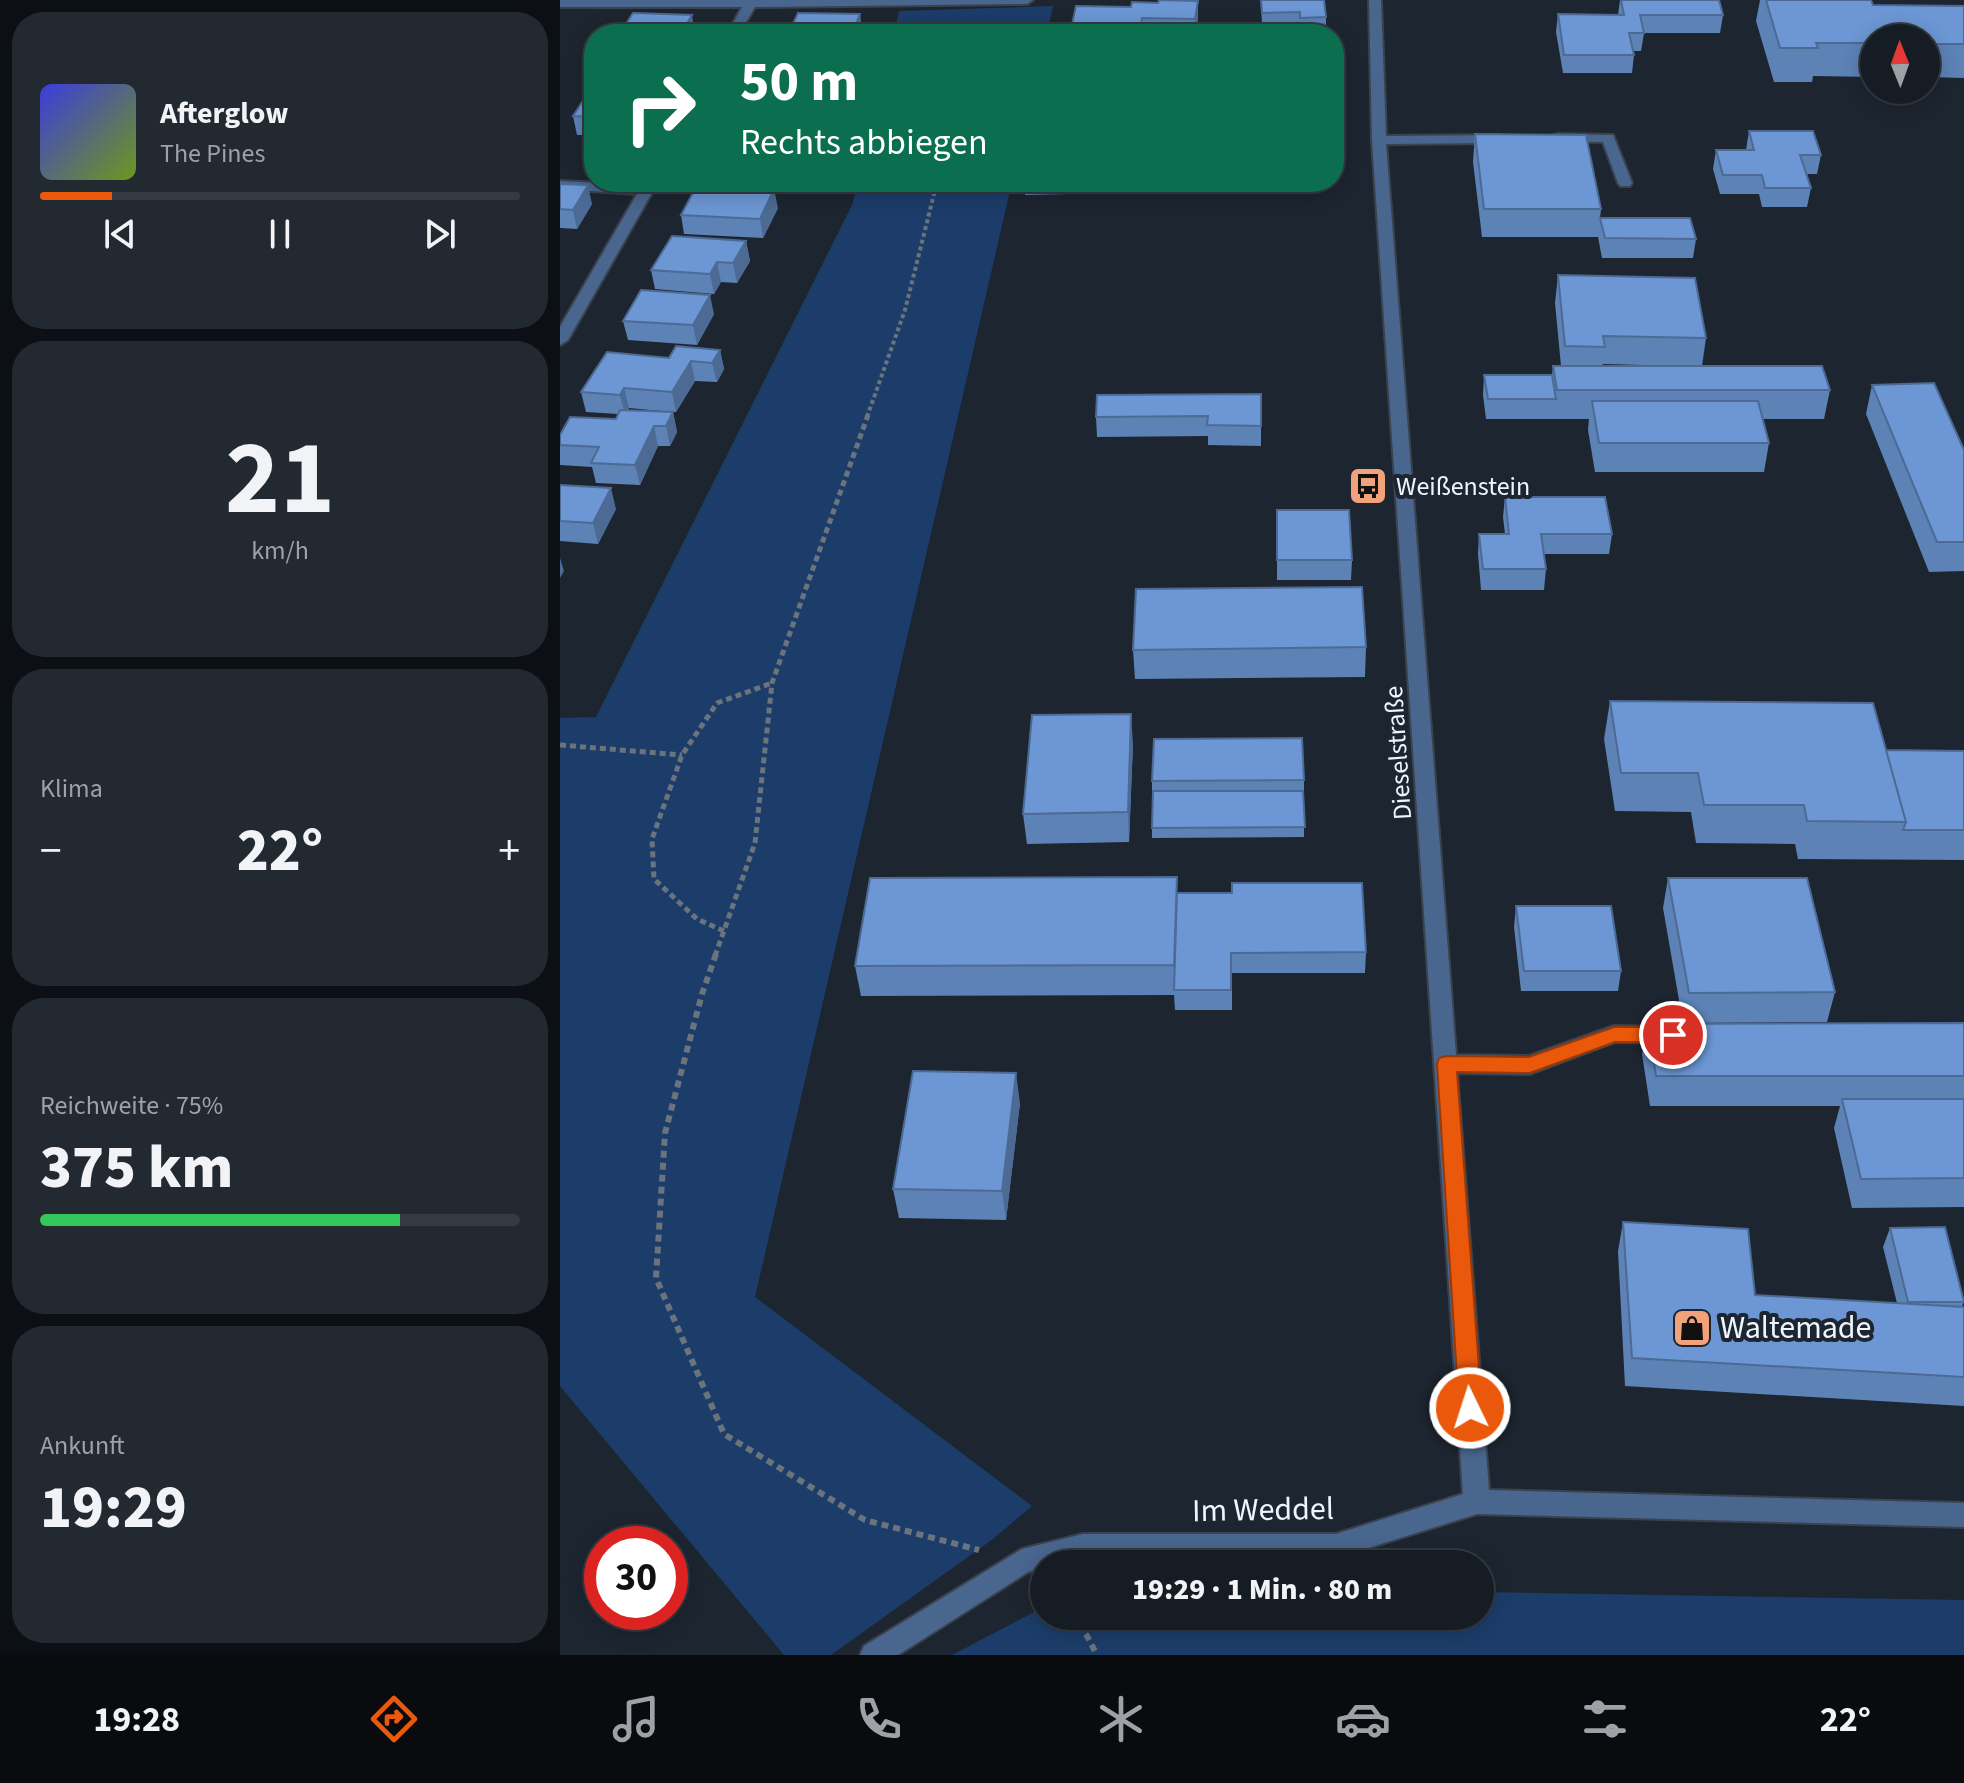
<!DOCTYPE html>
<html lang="de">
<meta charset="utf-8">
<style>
:root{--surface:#161c24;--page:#232931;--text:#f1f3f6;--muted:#9ea1a6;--line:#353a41;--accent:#ea580c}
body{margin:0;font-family:"Source Sans 3",sans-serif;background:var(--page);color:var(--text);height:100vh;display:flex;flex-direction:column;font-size:30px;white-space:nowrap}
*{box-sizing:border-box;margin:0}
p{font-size:26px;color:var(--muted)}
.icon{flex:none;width:44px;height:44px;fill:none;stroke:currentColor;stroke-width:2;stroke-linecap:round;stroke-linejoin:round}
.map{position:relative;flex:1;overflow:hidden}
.details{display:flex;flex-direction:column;gap:12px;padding:12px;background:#0c0f14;width:560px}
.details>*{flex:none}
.top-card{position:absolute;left:24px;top:24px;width:760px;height:168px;border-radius:32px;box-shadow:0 4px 20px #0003,0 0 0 2px var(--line);background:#0b6e4f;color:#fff;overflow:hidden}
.needle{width:52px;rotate:359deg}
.controls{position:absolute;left:1300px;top:24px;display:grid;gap:16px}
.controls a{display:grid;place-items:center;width:80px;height:80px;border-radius:50%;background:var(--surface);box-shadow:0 4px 20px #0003,0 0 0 2px var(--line);font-size:40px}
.speed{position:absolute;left:24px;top:1526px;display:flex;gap:16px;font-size:40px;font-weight:700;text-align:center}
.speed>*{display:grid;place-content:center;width:104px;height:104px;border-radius:50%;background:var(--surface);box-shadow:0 4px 20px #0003,0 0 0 2px var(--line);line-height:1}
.speed .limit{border:12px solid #d22;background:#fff;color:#111}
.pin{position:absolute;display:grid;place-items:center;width:68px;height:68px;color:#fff;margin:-34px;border:4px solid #fff;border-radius:50%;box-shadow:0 2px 8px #0007}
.me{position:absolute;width:88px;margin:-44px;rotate:356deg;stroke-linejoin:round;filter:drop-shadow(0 0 6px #0008)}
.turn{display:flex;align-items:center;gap:28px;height:168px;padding:0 24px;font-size:36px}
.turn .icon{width:104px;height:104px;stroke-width:2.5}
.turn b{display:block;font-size:56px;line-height:68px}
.big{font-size:60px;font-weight:800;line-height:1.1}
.details .card{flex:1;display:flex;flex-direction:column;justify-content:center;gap:12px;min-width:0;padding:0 28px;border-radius:32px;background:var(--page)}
.details .dial{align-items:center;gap:0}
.dial b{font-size:104px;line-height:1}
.song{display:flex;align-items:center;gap:24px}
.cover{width:96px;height:96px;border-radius:12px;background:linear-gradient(135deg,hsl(240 70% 55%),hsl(80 70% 35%))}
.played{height:8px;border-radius:4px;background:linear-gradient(90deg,var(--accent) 15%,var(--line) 15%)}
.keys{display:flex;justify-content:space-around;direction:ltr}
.heat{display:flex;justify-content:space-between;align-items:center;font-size:44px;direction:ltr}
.charge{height:12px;border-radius:6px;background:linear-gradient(90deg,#34c759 75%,var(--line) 0)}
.trip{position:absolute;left:470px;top:1550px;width:464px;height:80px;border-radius:40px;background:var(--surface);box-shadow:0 4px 20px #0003,0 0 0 2px var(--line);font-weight:800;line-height:80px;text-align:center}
.tab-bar{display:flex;height:128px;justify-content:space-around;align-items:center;background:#090b0e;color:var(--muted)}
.tab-bar .icon{width:56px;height:56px}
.tab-bar .active{color:var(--accent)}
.tab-bar b{font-size:36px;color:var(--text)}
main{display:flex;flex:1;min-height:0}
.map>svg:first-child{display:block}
.green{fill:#1c3d6a}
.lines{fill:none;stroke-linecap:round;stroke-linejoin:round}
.minor-casing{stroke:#3a424d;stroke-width:4}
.path-far2{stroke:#6b737d;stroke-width:4;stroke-dasharray:4 3;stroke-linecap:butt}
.path-far1{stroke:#6b737d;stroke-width:5;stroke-dasharray:6 4;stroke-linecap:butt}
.path{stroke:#6b737d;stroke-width:6;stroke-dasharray:7 5;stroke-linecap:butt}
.minor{fill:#49668f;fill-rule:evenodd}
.wall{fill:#5d82b6;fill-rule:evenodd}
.shaded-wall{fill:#4c6a94}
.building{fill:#6c97d4;stroke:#4c6a94;stroke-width:2}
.route{fill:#ea580c;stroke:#983908;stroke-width:2}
.labels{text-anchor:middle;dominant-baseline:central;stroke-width:8;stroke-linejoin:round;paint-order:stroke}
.poi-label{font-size:26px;fill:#eff5fd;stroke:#1d2530;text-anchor:start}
.street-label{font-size:26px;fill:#eff5fd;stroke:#1d2530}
.near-poi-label{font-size:32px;fill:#eff5fd;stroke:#1d2530;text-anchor:start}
.near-street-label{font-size:32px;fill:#eff5fd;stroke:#1d2530}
</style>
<main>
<section class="details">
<div class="card">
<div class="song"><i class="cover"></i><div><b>Afterglow</b><p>The Pines</p></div></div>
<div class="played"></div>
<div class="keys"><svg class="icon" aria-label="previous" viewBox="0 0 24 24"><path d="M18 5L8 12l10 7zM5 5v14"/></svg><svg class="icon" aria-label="pause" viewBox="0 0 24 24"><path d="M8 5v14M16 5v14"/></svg><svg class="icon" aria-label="next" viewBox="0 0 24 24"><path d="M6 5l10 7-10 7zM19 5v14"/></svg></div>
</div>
<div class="card dial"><b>21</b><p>km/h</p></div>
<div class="card"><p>Klima</p>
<div class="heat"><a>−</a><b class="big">22°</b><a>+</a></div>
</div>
<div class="card"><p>Reichweite · 75%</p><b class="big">375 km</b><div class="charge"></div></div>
<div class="card"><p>Ankunft</p><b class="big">19:29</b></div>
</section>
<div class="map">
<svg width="1404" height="1655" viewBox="0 0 1404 1655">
<rect width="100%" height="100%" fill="#1d2530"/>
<path class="green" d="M493 6 487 34H334L339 11Z
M298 182H452L195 1297 472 1506 433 1539 271 1655H224L0 1386V718L36 717 293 203Z
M920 1592 1404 1600V1655H392L484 1607V1616H920Z"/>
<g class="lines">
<g class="minor-casing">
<path id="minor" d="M0 0H473L467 4 195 7 179 34H167L182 7H0Z
M809 0H821L826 136 939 135 946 139 939 143 826 144 896 1055 969 1056 1054 1026 1113 1027 1121 1029 1124 1035 1121 1041 1113 1043 1055 1042 970 1074 897 1073 929 1490 1404 1503V1527L917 1514 776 1558H523L484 1564V1568L468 1572 338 1655H300L304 1646 462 1549 523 1534H776L903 1494 812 140Z
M999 134 1053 135 1072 183 1070 186H1060L1058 183 1043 142 994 141V135Z
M0 181 82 185 84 182H98L8 340 0 345V327L77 194 0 189Z"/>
</g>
<path class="path-far2" d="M307 417 345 310 377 182"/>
<path class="path-far1" d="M0 745 122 755
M164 931 137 919 94 879 92 839 122 755 157 703 212 683
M155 956 195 843 212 683 308 415"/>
<path class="path" d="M156 954 142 994 105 1133 96 1278 164 1434 305 1520 419 1550
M510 1616 527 1636 537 1655"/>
<use href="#minor" class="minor"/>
</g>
<path class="wall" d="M701 0 766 17V34H510L516 6 638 18 637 26 702 25Z
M1060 0H1159L1163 15 1160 33H1084L1081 51H1073L1074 55 1072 73H1003L996 32 998 14 1058 15Z
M1200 0H1311L1313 5 1404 6V78L1366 77V38H1314V77L1253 76 1252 82H1214L1196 21Z
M300 14 302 34H229V32Z
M34 99V152H29L25 135H17L13 116Z
M1189 131 1261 155 1257 174H1246L1251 188 1247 207H1202L1199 194H1160L1153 169 1156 150H1186Z
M915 134 1041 209 1040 218 1136 239 1133 258H1042L1038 237H922L913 162Z
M152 182H199L197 186 152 183Z
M464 182H685V190L465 195Z
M725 182H774V186H725Z
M0 184 32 204 17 229 0 228Z
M218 208 203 238 124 234 121 215Z
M186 241 190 261 177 283 161 282 154 294 95 289 91 270Z
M998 275 1146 338 1142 366 1270 390 1264 419H1203L1209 443 1204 472H1035L1028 430 1029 419H926L923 395 924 375H992L993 366H1001L995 303ZM1043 364 1123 366H1042Z
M154 314 137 345 68 340 63 321Z
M160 350 164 369 157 382 135 381 116 412H113L117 432 110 446H98L80 485 36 483 32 467 0 465V435L56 419 58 414 26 412 21 392 109 358ZM69 408 111 412 68 410Z
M1312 385 1404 450V571L1369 572 1306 414Z
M701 394V446L648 445V436L537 437 536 417Z
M0 485 56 509 38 544 0 541Z
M945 497 1052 534 1049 554H984L986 569 984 590H921L918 554 919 534H945L943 517Z
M717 510 792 560 791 580H717Z
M806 647 805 677 575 679 573 650Z
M1050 701 1326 750 1404 751V860L1238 859 1235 844 1136 843 1131 812 1055 811 1044 739Z
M573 744 569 842 467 844 463 814Z
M744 780V837L592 838V781Z
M617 877V893L806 952 805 973H672V1010H615L614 995 301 996 295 966Z
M1108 878 1275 992 1267 1022 1123 1023 1103 908Z
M956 906 1061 971 1058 991H961L954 927Z
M1404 1023V1207L1292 1208 1274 1128 1280 1106H1090L1082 1054 1088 1024Z
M460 1103 446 1220 339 1218 333 1189Z
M1063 1222 1195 1295 1337 1303 1323 1247 1330 1228 1404 1302 1402 1306 1404 1307V1406L1065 1386 1058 1251Z"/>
<path class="shaded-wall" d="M638 1V18L635 34V19Z
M300 14 302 34H292Z
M132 15 135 34H121Z
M28 185 32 204 17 229 13 210Z
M214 189 218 208 203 238 200 219Z
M186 241 190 261 177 283 173 263Z
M157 262 161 282 154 294 150 274Z
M150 295 154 314 137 345 133 325Z
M160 350 164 369 157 382 152 363Z
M131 361 135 381 116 412 112 392Z
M64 388 69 408 65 415 60 395Z
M113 412 117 432 110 446 106 426Z
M94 426 98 446 80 485 75 465Z
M51 488 56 509 38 544 33 523Z
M0 558 4 571 0 578Z
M571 714 573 744 569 842 568 812Z
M456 1073 460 1103 446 1220 442 1191Z"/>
<path class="building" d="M599 0 638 1 635 19 582 18 580 34H510L516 6 571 7 572 2 598 3Z
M701 0H764L766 17 740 18V12L702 13Z
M1061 0H1159L1163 15H1080L1084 33H1069L1074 55H1004L998 14 1064 15Z
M1206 0H1311L1313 5 1404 6V44H1366V38H1314V43H1256L1258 48H1220Z
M73 13 132 15 121 34 60 33Z
M238 13 300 14 292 34 229 32Z
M764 24 766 34H633V26Z
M24 99H34V117L13 116Z
M34 118V133H25Z
M1189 131H1253L1261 155H1240L1251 188H1205L1202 175H1163L1156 150H1194Z
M915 134 1026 135 1041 209H924Z
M0 184 28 185 13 210 0 209Z
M137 185 214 189 200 219 121 215Z
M1040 218H1130L1136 239 1045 238Z
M112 236 186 241 173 263 157 262 150 274 91 270Z
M998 275 1135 278 1146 338 1043 336 1045 347 1005 346Z
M81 290 150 295 133 325 63 321Z
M116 346 160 350 152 363 131 361 112 392 64 388 60 395 21 392 47 352 109 358Z
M993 366H1262L1270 390H997Z
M924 375H992L996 399H928Z
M1374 383 1404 450V542H1377L1312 385Z
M701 394V426L647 425 648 416 536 417 537 395Z
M1032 401H1198L1209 443H1039Z
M60 410 113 412 106 426H94L75 465 31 463 39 447 0 445V435L10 417 56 419Z
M0 485 51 488 33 523 0 521Z
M945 497H1045L1052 534H981L986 569H923L919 534H949Z
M717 510H789L792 560H717Z
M802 587 806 647 573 650 576 589Z
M1050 701 1313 703 1346 822 1247 821 1244 805H1144L1138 773H1061Z
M571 714 568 812 463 814 472 715Z
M742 738 744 780 592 781 594 739Z
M1326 750 1404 751V830H1343L1346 822Z
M593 791H743L745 827 592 828Z
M617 877 614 965 295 966 310 878Z
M1108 878H1247L1275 992 1129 993Z
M672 883H802L806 952 671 953V990H614L617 893H672Z
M956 906H1051L1061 971H964Z
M1404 1023V1076H1096L1088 1024Z
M353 1071 456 1073 442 1191 333 1189Z
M1282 1099H1404V1178L1301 1179Z
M1063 1222 1188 1229 1195 1295 1404 1307V1377L1072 1358Z
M1385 1227 1404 1302H1348L1330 1228Z"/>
<path class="route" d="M1054 1027H1113L1120 1029 1123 1035 1120 1040 1113 1042H1055L970 1073 897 1072 922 1408 919 1415 910 1418 902 1415 899 1408 877 1064 879 1058 887 1056 969 1057Z"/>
<defs>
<g id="bus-square" transform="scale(2)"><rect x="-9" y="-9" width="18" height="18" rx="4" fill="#f1a27b" stroke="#1d2530"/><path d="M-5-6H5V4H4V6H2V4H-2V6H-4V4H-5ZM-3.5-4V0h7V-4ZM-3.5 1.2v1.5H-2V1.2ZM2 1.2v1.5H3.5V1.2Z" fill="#111"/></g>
<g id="shop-square" transform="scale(2)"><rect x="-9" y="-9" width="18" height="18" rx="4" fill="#f1a27b" stroke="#1d2530"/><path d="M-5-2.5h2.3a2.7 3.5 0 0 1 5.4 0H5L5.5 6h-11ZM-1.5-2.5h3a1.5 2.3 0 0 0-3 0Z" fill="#111"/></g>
</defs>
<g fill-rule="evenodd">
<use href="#bus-square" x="808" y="486"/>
<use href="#shop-square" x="1132" y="1328"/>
</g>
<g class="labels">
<g class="poi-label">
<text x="836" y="486">Weißenstein</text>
</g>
<g class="street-label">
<text transform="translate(838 753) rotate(-94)">Dieselstraße</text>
</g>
<g class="near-poi-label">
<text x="1160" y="1328">Waltemade</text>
</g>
<g class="near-street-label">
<text transform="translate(703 1510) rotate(-1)">Im Weddel</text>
</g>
</g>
</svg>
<div class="controls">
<a><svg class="needle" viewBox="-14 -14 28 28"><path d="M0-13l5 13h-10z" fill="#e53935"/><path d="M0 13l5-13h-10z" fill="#9ea1a6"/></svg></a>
</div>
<div class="speed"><div class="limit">30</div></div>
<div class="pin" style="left:1113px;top:1035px;background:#d93025"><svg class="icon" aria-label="arrive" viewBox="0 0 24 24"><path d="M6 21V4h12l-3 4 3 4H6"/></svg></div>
<svg class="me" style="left:910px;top:1408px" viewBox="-20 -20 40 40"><circle r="17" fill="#ea580c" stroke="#fff" stroke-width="3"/><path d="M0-11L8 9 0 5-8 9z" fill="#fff"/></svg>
<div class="trip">19:29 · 1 Min. · 80 m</div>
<div class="top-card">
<div class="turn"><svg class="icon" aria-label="right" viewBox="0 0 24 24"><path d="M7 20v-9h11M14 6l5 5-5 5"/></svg><div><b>50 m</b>Rechts abbiegen</div></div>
</div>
</div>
</main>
<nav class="tab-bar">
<b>19:28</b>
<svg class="icon active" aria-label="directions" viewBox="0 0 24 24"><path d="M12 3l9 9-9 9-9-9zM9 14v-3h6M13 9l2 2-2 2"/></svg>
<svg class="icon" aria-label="music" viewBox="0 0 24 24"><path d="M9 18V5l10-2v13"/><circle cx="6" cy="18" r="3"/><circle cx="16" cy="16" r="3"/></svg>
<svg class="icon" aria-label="phone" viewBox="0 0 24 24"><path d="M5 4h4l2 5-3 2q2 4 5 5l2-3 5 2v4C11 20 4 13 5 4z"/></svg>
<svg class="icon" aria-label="climate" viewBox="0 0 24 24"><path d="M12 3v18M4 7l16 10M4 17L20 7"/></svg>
<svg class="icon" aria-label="car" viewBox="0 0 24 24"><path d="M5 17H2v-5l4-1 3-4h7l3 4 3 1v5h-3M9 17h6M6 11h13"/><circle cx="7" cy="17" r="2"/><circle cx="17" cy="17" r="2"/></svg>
<svg class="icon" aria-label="filters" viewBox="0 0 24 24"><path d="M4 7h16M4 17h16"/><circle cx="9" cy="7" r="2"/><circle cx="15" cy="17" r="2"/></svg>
<b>22°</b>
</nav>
